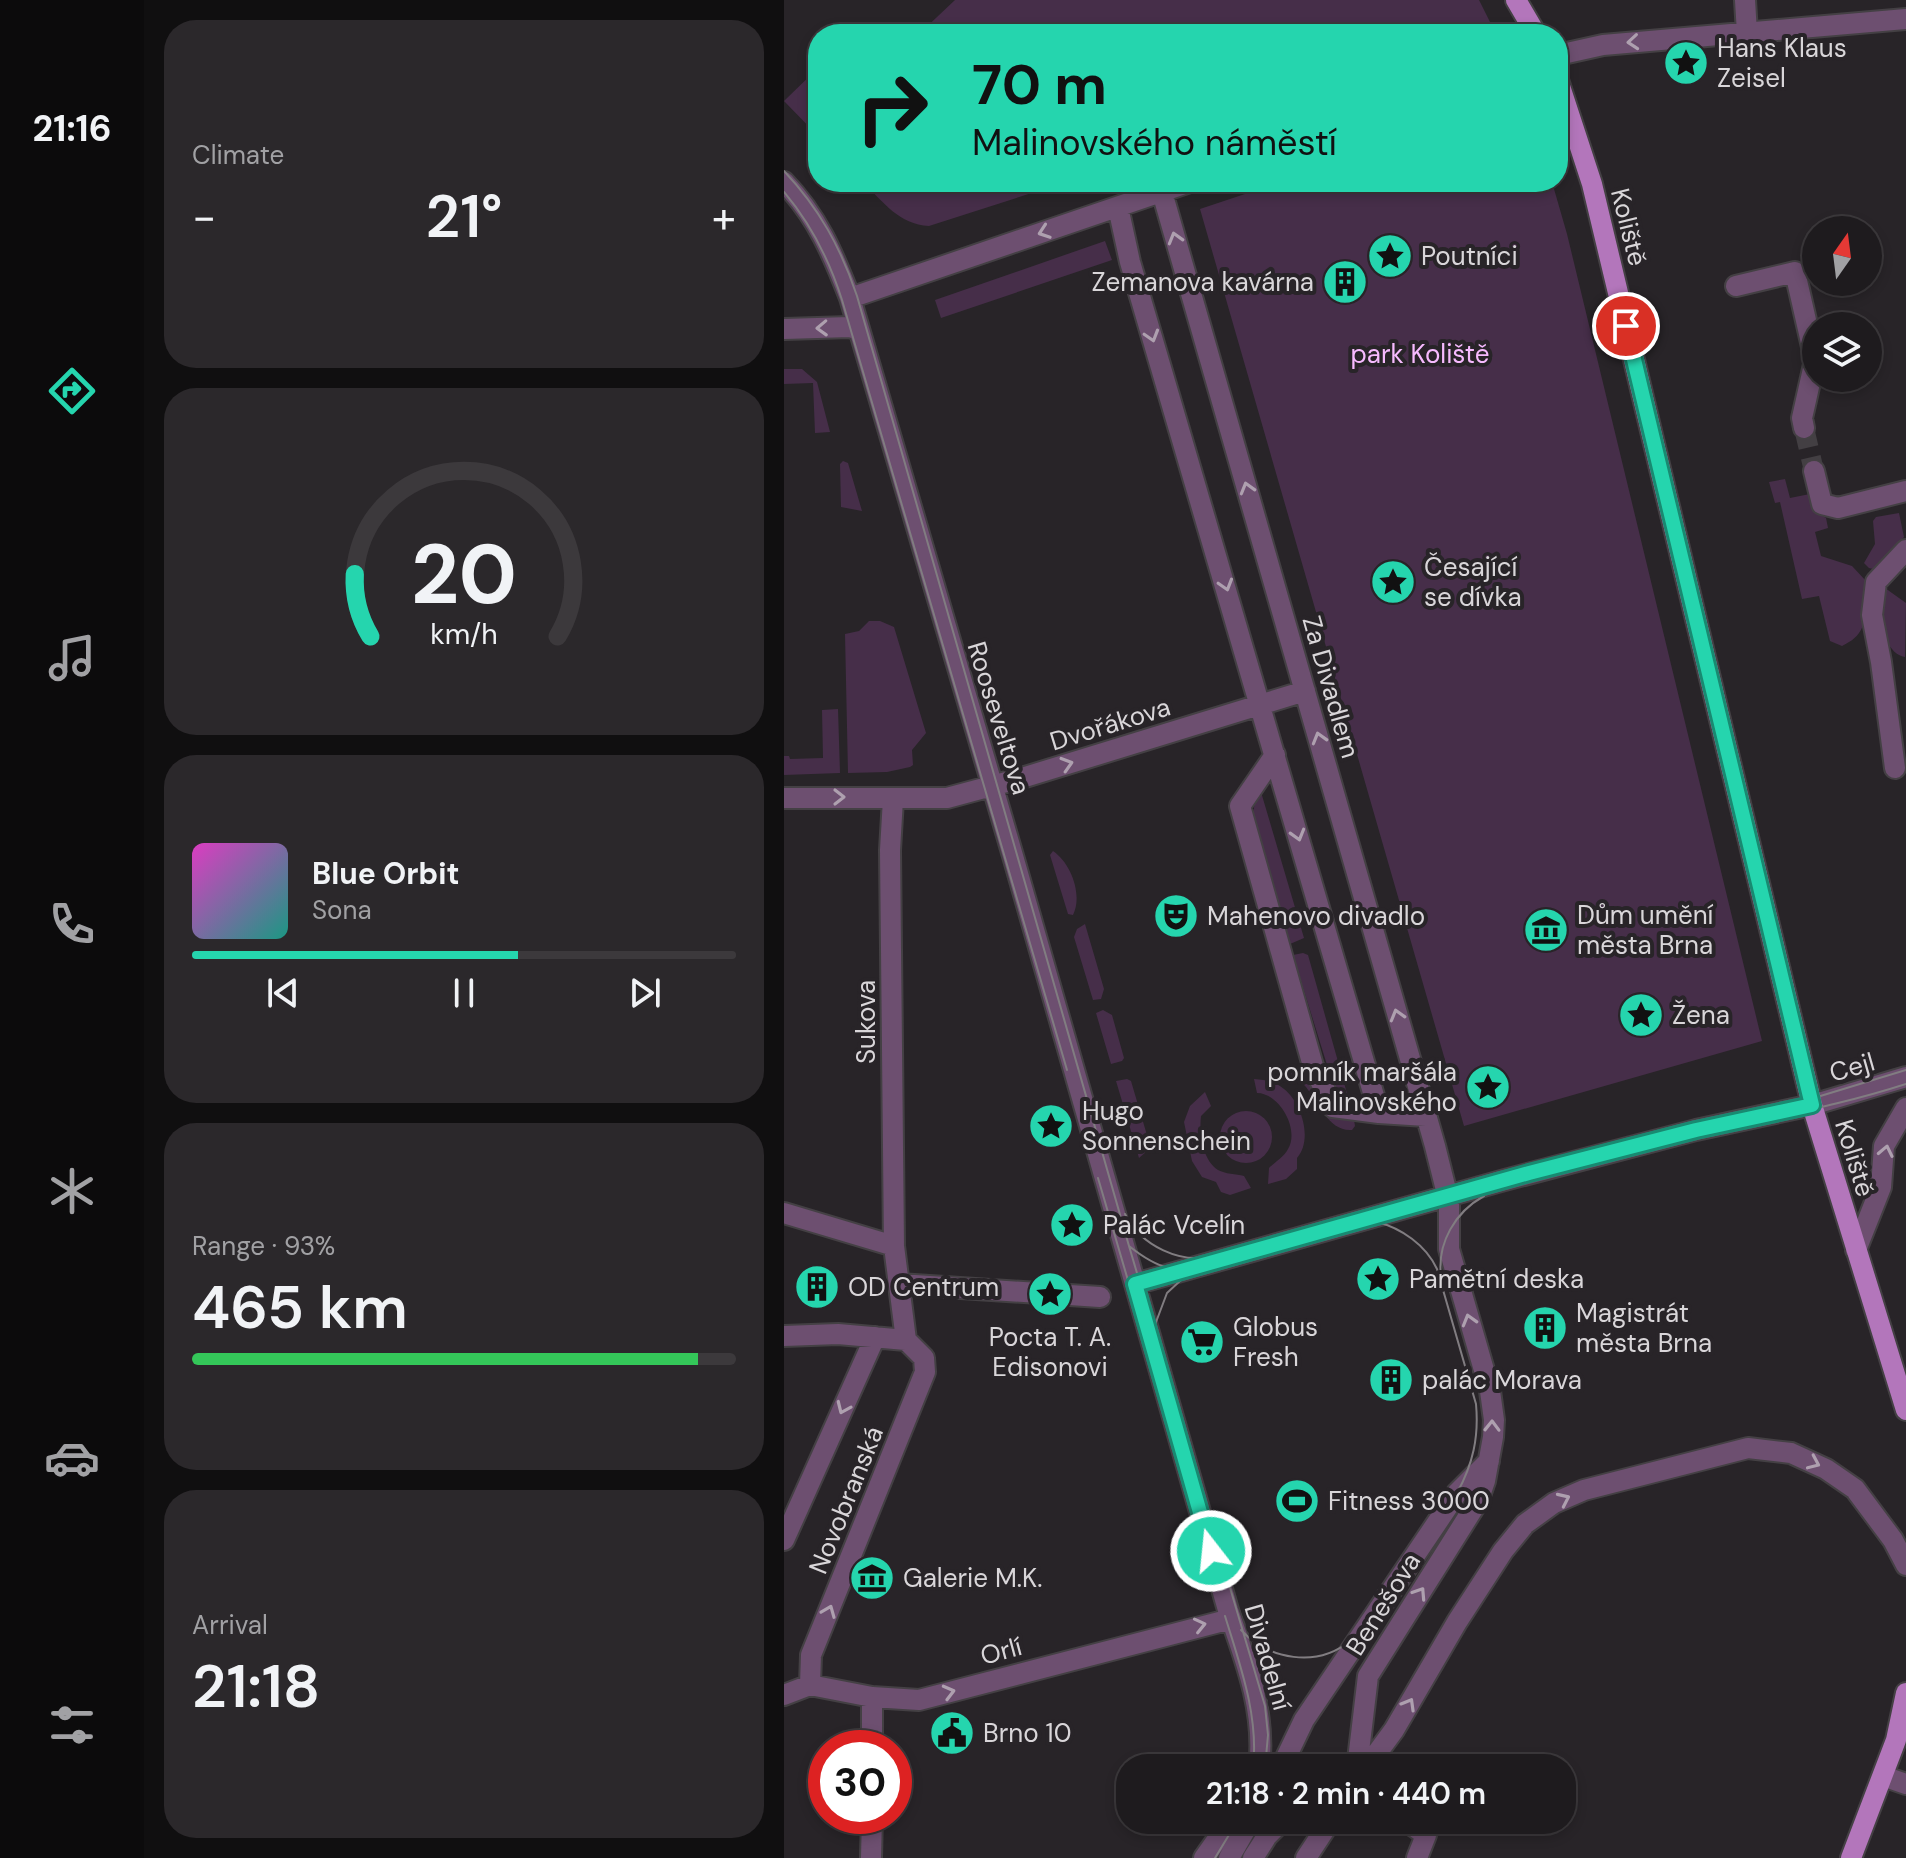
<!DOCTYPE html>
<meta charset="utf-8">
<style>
:root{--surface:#1e1b1e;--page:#2b282b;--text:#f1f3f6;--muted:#a1a1a4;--line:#3c393c;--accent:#25d5ae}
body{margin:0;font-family:"DM Sans",sans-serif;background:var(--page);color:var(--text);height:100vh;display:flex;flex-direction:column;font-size:30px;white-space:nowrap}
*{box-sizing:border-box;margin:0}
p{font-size:26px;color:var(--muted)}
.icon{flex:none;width:44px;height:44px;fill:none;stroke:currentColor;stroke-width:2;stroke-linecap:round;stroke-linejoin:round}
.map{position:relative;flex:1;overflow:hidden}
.sheet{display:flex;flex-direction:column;gap:20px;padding:20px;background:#100f10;width:640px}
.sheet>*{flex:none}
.hud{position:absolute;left:24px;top:24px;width:760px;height:168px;border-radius:32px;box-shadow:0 4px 12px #0003,0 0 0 2px var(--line);background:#25d5ae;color:#111;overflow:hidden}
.needle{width:52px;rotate:14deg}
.controls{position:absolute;left:1018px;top:216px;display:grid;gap:16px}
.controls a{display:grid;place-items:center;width:80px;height:80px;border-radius:50%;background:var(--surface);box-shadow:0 4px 12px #0003,0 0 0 2px var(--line);font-size:40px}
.speed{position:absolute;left:24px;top:1730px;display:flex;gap:16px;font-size:40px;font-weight:700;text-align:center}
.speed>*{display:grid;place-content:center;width:104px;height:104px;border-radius:50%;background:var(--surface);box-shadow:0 4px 12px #0003,0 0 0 2px var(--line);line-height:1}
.speed .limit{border:12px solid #d22;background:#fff;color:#111}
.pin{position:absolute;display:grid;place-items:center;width:68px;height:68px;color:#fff;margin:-34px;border:4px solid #fff;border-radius:50%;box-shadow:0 2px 8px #0007}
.me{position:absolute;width:88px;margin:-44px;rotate:344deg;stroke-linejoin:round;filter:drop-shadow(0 0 6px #0008)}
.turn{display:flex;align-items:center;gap:28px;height:168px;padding:0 32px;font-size:36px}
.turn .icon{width:104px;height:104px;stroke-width:2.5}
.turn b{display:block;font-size:56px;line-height:68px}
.big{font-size:60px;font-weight:600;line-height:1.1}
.sheet .tile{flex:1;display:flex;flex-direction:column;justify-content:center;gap:12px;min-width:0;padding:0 28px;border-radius:32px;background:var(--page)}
.sheet .dial{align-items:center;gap:0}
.dial svg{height:208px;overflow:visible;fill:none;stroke:var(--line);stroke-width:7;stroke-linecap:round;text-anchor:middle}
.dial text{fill:var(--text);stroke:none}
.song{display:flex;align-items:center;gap:24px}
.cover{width:96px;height:96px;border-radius:12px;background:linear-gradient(135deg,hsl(310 70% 55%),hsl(170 70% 35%))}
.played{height:8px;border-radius:4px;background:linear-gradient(90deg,var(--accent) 60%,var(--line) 60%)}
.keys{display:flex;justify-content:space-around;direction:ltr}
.heat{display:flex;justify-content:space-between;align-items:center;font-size:44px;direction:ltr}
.charge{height:12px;border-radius:6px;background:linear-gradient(90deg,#34c759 93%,var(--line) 0)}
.trip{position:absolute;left:332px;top:1754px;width:460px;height:80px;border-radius:32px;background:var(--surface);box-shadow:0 4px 12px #0003,0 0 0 2px var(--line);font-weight:600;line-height:80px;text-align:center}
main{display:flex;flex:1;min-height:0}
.dock{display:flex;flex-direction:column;width:144px;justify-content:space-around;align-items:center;background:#0c0b0c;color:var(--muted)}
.dock .icon{width:56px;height:56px}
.dock .active{color:var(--accent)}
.dock b{font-size:36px;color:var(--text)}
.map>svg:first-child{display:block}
.green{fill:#462e49}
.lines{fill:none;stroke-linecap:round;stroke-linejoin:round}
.minor-tunnel{stroke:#433f43;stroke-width:20;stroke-dasharray:20 10;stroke-linecap:butt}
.minor-casing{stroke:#444044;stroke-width:24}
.major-casing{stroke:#444044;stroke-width:24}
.minor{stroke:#6d4f70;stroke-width:20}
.major{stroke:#b376bb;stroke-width:20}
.tram{stroke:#817d81;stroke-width:2}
.oneway{stroke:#aea0af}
.route-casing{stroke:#188a71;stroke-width:20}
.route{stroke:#25d5ae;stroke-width:14}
.labels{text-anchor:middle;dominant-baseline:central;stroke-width:8;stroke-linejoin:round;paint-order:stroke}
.poi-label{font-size:26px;fill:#d9d6d9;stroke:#282428;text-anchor:start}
.street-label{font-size:26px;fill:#d9d6d9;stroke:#282428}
.park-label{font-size:26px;fill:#f6bafe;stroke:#282428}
</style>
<main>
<nav class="dock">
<b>21:16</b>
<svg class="icon active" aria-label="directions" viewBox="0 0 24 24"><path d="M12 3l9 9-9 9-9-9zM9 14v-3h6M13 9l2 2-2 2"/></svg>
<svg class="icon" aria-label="music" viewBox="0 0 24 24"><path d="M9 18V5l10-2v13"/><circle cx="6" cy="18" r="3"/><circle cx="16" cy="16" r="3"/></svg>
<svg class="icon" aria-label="phone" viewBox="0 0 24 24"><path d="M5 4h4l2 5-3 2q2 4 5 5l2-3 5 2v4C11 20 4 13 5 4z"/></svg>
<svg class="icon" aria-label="climate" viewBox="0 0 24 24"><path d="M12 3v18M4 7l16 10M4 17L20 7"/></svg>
<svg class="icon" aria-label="car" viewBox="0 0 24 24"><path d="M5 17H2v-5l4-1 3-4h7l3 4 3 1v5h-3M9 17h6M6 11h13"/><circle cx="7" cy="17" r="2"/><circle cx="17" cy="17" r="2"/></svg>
<svg class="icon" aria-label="filters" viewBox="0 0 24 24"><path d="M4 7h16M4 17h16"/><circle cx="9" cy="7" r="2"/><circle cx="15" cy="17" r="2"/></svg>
</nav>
<section class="sheet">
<div class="tile"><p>Climate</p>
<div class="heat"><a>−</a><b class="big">21°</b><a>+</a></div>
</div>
<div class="tile dial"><svg viewBox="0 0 100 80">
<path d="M14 69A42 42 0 1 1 86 69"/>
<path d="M14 69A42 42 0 0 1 8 45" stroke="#25d5ae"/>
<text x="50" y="56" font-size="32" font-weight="700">20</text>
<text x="50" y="72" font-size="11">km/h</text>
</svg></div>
<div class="tile">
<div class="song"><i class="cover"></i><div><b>Blue Orbit</b><p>Sona</p></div></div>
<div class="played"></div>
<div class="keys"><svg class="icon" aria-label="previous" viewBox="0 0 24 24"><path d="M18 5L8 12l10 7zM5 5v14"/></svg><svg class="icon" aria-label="pause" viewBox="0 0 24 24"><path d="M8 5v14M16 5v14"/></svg><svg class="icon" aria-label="next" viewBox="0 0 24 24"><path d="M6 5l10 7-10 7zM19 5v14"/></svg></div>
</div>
<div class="tile"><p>Range · 93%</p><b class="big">465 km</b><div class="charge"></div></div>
<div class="tile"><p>Arrival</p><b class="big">21:18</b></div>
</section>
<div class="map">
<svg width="1122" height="1858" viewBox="0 0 1122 1858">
<rect width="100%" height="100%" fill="#282428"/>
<path class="green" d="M171 0H695L710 30 700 34H135Z
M34 68V136L0 101Z
M79 182H282L145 226C115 224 100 203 79 182Z
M497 182H768L783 234 978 1041 680 1126 416 209Z
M321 241 328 260 157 318 151 300Z
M0 369H18L33 382 46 432 31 433 29 383 0 384Z
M59 461 64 463 78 511 57 507 56 464Z
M1001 479 1006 498 1026 494 1033 513 1042 518 1044 528 1031 532 1037 556 1068 566 1082 581C1077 612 1090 631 1058 646L1046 641 1035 596 1018 599 996 502 991 503 985 482Z
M1115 513 1120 537 1089 569 1085 568 1080 563 1091 544 1089 521 1092 517Z
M1101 588 1122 603 1121 657C1097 653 1093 607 1101 588Z
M85 621H96L110 627 142 733 128 750 129 765 126 767 103 772 64 773 61 634 75 631Z
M54 709 56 773 0 775V756H5L6 759 39 758 38 710Z
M477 792 520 938 506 944 469 815 471 800Z
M269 851C287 863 299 895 289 915L284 914 266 855Z
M301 924 320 989 317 999 309 1000 290 937 293 929Z
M519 953 524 955 564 1097 558 1099 552 1094 509 955Z
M319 1010 328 1015 340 1058 338 1061 327 1064 312 1013Z
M507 1065C528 1080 542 1117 570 1120L571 1126 568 1130C545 1132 534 1102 522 1087 514 1078 505 1072 495 1068Z
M343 1079 347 1081 365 1142 363 1151 355 1158 332 1081Z
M470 1079C481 1080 491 1081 500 1089 518 1103 529 1140 513 1158V1169L502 1179 484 1184 485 1168C491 1162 500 1157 504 1149 516 1129 495 1093 473 1093Z
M421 1092 427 1106 417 1116C415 1132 418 1160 434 1170 441 1174 452 1174 460 1176L467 1188 446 1195 437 1192 432 1182 418 1177 408 1161 400 1122 406 1106Z
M436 1137a26 26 0 1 1 52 0a26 26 0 1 1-52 0Z"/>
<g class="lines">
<path class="minor-tunnel" d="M1020 428 1030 471"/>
<g class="minor-casing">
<path id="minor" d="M961 0 963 33
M774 55 819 45 1122 19
M0 182C33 216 49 254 66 298L229 856 444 1610C462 1661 482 1713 475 1768
M378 192 651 1146 665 1202V1249L706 1391 710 1420 709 1437 701 1481 694 1501 584 1676 573 1768
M334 207 346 262 595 1113 642 1116
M952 286 1011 272 1031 360 1018 418 1020 428
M66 298 406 182
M0 329 66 327 75 330
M1030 471 1038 504 1054 508 1122 491
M491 755 456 806 529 1066 549 1107 595 1113
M1111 768 1097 662 1088 615 1092 582 1122 550
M0 798H163L241 777 521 691
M109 799 106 850 110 1246 122 1340
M0 1213 110 1246
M1072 1250 1097 1187 1100 1146 1122 1108
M115 1284 316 1297
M351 1284 717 1181 912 1130 1028 1105 1122 1077
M0 1336 54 1334 122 1340
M0 1540 91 1337
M26 1685 27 1655 141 1372 140 1358 122 1340
M0 1695 26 1685 88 1697 135 1700 447 1619
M88 1748V1697
M497 1768 520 1720 673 1493 705 1461
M582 1768 610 1730 673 1622 719 1551 741 1524 770 1503 800 1490 964 1448 1007 1453 1042 1469 1071 1489 1109 1540 1122 1565
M1099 1776 1122 1784
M621 1820 642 1835 633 1858
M87 1858 88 1816
M420 1858 447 1820
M445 1858 467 1820
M469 1858 483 1836 499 1820
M522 1858 547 1820"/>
</g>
<g class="major-casing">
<path id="major" d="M732 0 752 34
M774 80 808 184 1028 1105 1122 1410
M1067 1858 1112 1740 1122 1693"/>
</g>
<use href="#minor" class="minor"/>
<use href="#major" class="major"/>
<path class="tram" d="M0 171C35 208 57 248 73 296L345 1246 481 1706 484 1735 481 1768
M0 192C27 224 45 259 58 300L283 1070
M1020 1101 1122 1070
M314 1178 360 1335
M341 1214C357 1246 397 1265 432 1256
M559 1220 728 1172
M593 1222C617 1228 642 1245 653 1269L692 1404C695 1437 689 1464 673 1493
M345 1246C375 1270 393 1274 431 1267 583 1226 734 1182 887 1142 965 1121 1045 1109 1122 1084
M657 1276C653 1243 671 1212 700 1196
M369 1330 383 1293 410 1268
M441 1616C456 1665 475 1716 469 1768
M457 1630C485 1660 533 1668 566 1641 578 1632 587 1619 596 1608
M431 1858 454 1820"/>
</g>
<defs><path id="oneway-chevron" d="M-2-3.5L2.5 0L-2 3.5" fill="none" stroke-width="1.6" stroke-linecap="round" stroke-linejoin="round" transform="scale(2)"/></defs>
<g class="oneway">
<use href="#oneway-chevron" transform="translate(849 42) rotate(175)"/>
<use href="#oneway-chevron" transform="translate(260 232) rotate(161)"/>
<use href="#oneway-chevron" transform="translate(391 238) rotate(-106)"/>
<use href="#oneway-chevron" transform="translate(38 328) rotate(178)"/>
<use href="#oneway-chevron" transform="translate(368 336) rotate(73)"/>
<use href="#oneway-chevron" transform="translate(463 488) rotate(-106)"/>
<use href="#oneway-chevron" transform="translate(442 585) rotate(73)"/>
<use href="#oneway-chevron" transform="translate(535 738) rotate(-106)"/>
<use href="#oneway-chevron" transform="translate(283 764) rotate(-17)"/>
<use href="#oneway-chevron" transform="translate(55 797)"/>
<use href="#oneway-chevron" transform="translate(514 835) rotate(74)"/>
<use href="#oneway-chevron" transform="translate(613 1015) rotate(-106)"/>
<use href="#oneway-chevron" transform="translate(1102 1151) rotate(-78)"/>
<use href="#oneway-chevron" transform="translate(685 1320) rotate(-106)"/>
<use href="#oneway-chevron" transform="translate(59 1408) rotate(114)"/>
<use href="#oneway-chevron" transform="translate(708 1426) rotate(-89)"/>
<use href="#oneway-chevron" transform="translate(1030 1463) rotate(24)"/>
<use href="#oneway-chevron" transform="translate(780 1499) rotate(-25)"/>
<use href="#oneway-chevron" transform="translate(636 1593) rotate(-57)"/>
<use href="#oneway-chevron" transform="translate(45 1611) rotate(-68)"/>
<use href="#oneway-chevron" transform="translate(416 1625) rotate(-13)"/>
<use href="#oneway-chevron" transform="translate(165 1692) rotate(-15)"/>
<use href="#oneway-chevron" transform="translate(625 1704) rotate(-60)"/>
</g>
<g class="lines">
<g class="route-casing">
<path id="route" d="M427 1551 351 1284 745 1173 912 1130 1028 1105 842 326"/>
</g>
<use href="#route" class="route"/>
</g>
<defs>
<g id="sight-disc" transform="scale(2.3)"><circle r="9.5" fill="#25d5ae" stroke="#282428"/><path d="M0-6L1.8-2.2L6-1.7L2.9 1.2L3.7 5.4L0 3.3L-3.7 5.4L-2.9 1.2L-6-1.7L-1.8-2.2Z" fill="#111"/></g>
<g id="building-disc" transform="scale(2.3)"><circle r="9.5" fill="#25d5ae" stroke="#282428"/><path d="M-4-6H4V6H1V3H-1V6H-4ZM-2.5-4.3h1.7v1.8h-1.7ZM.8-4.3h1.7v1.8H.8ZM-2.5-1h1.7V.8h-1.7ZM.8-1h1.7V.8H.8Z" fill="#111"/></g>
<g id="theatre-disc" transform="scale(2.3)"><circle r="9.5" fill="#25d5ae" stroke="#282428"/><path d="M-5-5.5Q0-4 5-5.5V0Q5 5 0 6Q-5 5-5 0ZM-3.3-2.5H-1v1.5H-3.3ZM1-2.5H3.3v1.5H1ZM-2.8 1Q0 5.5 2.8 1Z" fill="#111"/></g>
<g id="museum-disc" transform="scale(2.3)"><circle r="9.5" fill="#25d5ae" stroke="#282428"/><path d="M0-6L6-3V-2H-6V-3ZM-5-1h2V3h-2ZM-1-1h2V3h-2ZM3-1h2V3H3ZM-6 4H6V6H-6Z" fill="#111"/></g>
<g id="supermarket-disc" transform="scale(2.3)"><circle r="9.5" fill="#25d5ae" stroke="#282428"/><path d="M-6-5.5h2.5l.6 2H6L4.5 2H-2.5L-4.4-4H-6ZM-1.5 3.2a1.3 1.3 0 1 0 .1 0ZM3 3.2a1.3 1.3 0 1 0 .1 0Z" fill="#111"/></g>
<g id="stadium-disc" transform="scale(2.3)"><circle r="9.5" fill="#25d5ae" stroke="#282428"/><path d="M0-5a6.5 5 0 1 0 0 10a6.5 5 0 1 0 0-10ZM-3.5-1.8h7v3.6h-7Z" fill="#111"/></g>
<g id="civic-disc" transform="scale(2.3)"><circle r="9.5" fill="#25d5ae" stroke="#282428"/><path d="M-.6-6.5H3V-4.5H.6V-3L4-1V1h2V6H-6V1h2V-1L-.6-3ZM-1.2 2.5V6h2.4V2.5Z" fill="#111"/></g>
</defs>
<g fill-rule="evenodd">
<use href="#sight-disc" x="902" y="63"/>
<use href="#sight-disc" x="606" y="256"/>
<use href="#building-disc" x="561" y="282"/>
<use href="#sight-disc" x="609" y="582"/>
<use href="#theatre-disc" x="392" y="916"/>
<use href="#museum-disc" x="762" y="930"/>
<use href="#sight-disc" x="857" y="1015"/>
<use href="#sight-disc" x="704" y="1087"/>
<use href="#sight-disc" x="267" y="1126"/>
<use href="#sight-disc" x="288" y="1225"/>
<use href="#sight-disc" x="594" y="1279"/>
<use href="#building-disc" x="33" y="1287"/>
<use href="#sight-disc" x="266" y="1294"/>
<use href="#building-disc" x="761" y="1328"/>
<use href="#supermarket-disc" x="418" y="1342"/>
<use href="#building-disc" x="607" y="1380"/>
<use href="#stadium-disc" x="513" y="1501"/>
<use href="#museum-disc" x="88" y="1578"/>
<use href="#civic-disc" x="168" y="1733"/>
</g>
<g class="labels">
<g class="poi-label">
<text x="933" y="48">Hans Klaus<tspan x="933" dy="30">Zeisel</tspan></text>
<text x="637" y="256">Poutníci</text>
<text x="530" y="282" text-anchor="end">Zemanova kavárna</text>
<text x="640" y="567">Česající<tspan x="640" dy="30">se dívka</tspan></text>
<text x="793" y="915">Dům umění<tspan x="793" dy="30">města Brna</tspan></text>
<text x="423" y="916">Mahenovo divadlo</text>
<text x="888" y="1015">Žena</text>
<text x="673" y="1072" text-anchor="end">pomník maršála<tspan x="673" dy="30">Malinovského</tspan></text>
<text x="298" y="1111">Hugo<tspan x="298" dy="30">Sonnenschein</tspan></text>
<text x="319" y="1225">Palác Vcelín</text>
<text x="625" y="1279">Pamětní deska</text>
<text x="64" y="1287">OD Centrum</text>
<text x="792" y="1313">Magistrát<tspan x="792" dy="30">města Brna</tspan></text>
<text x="449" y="1327">Globus<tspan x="449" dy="30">Fresh</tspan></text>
<text x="266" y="1337" text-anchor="middle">Pocta T. A.<tspan x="266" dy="30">Edisonovi</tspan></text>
<text x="638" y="1380">palác Morava</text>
<text x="544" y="1501">Fitness 3000</text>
<text x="119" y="1578">Galerie M.K.</text>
<text x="199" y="1733">Brno 10</text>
</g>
<g class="street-label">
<text transform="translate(845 227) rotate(76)">Koliště</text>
<text transform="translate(547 687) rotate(74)">Za Divadlem</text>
<text transform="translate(215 718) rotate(73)">Rooseveltova</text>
<text transform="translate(326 724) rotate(-17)">Dvořákova</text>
<text transform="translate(82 1022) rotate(-90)">Sukova</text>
<text transform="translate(1068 1067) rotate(-16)">Cejl</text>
<text transform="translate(1071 1158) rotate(73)">Koliště</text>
<text transform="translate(62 1500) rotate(-68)">Novobranská</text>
<text transform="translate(599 1604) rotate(-58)">Benešova</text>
<text transform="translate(217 1651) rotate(-15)">Orlí</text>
<text transform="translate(484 1657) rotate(74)">Divadelní</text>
</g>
<g class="park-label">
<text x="636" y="354">park Koliště</text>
</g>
</g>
</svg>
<div class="controls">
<a><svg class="needle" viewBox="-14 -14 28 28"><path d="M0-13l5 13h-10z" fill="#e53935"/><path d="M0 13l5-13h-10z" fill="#a1a1a4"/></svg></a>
<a><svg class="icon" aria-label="layers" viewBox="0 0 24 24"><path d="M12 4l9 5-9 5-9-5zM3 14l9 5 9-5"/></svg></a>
</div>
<div class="speed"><div class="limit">30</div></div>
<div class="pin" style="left:842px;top:326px;background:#d93025"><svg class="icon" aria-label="arrive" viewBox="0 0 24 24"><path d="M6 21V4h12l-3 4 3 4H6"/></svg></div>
<svg class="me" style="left:427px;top:1551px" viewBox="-20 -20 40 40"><circle r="17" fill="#25d5ae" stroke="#fff" stroke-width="3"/><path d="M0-11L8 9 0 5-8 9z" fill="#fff"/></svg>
<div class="trip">21:18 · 2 min · 440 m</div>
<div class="hud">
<div class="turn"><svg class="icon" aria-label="right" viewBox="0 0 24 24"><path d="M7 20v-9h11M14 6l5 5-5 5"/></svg><div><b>70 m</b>Malinovského náměstí</div></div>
</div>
</div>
</main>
